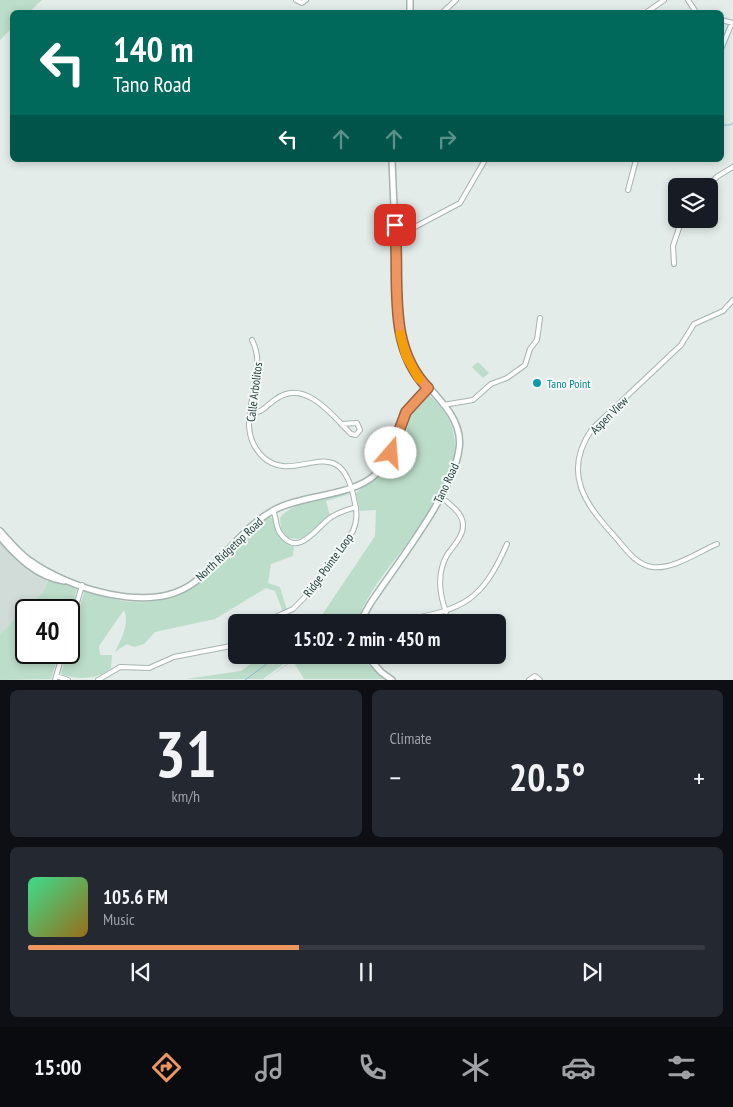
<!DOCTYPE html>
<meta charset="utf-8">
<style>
:root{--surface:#171b24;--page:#242831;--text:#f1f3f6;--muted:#9ea1a6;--line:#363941;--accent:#ee965f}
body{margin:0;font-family:"PT Sans Narrow",sans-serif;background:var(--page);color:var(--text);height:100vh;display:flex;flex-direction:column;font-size:19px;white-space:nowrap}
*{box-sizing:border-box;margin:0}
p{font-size:16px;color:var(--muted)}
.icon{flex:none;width:28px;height:28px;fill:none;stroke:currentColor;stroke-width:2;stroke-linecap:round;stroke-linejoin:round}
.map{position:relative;height:680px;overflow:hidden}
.side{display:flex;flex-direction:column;gap:10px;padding:10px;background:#0d0f14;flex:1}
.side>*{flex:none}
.banner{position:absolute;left:10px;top:10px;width:714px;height:152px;border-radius:8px;box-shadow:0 2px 8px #0003;background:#00695c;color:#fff;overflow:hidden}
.fabs{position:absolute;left:668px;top:178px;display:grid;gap:10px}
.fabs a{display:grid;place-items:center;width:50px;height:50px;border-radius:8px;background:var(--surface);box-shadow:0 2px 8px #0003;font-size:25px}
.speed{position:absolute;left:15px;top:599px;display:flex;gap:10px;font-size:25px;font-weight:700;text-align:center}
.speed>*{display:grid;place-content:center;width:65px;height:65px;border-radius:50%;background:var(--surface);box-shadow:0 2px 8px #0003;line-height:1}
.speed .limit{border:2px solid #111;border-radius:8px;background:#fff;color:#111}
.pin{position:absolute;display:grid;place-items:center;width:42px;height:42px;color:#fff;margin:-21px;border-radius:10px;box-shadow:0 2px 8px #0006}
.me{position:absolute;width:55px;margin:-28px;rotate:18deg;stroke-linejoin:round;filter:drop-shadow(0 0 4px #0008)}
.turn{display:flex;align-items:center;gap:18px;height:105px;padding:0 20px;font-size:22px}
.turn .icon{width:65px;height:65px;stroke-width:2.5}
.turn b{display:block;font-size:35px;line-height:42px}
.lanes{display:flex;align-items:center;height:48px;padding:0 20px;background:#0003;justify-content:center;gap:25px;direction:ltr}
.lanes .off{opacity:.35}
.big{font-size:38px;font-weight:700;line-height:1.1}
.side .widget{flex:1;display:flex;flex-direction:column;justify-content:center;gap:8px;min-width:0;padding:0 18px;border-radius:8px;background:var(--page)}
.side .dial{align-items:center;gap:0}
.dial b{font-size:65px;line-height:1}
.song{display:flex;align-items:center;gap:15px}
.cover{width:60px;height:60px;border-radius:8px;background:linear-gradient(135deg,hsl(150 70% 55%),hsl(40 70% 35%))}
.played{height:5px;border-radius:2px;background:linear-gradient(90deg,var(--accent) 40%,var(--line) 40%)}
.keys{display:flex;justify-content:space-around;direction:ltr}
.heat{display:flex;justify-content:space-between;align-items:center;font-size:28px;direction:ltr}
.side .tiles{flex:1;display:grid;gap:10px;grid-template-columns:1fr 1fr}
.widget:last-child{grid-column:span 2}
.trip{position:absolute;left:228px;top:614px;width:278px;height:50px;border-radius:8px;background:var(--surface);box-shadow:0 2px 8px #0003;font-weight:700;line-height:50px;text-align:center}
.tab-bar{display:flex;height:80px;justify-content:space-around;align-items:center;background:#090b0e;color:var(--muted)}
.tab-bar .icon{width:35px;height:35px}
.tab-bar .selected{color:var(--accent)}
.tab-bar b{font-size:22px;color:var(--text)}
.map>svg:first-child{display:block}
.built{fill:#d1dcd9}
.green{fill:#bcddca}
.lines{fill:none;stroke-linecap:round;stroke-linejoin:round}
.stream{stroke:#8dbcd0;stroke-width:1}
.minor-casing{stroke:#a6b4b1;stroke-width:6}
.tertiary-casing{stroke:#a6b4b1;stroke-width:8}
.minor{stroke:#fff;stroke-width:4}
.tertiary{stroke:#fff;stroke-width:5}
.route-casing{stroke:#9b623e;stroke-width:12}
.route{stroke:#ee965f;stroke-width:9}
.slow{stroke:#f59e0b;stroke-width:9}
.culture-dot{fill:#0f9aa8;stroke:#f3f9f7;stroke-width:2}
.labels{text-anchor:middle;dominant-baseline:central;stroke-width:4;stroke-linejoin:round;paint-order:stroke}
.culture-label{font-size:12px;fill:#0d838f;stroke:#f3f9f7;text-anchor:start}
.street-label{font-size:12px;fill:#233d3a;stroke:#f3f9f7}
</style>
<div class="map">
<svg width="733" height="680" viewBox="0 0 733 680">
<rect width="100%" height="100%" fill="#e3ece9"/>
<path class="built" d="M0 542 21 565 48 581 44 591 0 634Z"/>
<path class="green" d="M0 0H42L29 12H12V28L0 40Z
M478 362 489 373 483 378 472 367Z
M429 395C510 466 378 554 357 622H308L322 615 375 536 376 510 360 511 356 493 384 471 407 432 409 411 424 396Z
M347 493 350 494 326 501 330 516 304 539 288 538 281 529 280 518C290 502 329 498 347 493Z
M269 516 275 520 279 536 294 544 293 556 271 564 268 583 280 587 287 610 283 612 275 591 266 588 215 619 155 632 144 644 134 647 127 644 115 652C121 640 130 623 124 610L99 646 100 655H112L111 668C97 680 78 680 61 674L84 592H90C105 596 120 602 135 602 197 606 225 548 269 516Z
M49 579 77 589 69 619V610H26V652L59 653 51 679 0 680V634L44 591Z
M262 655H296L263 679H186L241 671Z
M299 655H356L386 679H304L293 661 266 679Z"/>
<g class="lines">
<path class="stream" d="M721 125H730L733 123
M245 680 279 655"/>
<g class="minor-casing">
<path id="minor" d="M296 0 302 3 306 0
M688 0 696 12
M443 12 456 0
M647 12 664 0
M721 20 733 23
M721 49 732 23
M707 186 718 176 733 167
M628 190 636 160
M396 237 460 203 485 160
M674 264 673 246 682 219
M252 340C272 378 228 423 263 457 295 487 337 429 353 494 356 508 359 517 353 531L303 599 293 609 264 622
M443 405 473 400 491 384 507 378 525 365 530 349 537 340 540 318
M250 413C264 413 265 406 276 399 305 378 333 416 351 434L356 435 360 430 357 423 341 424
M441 497C449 504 462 512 463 524 464 536 453 546 447 555 437 573 439 593 446 612
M273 511C277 518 275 526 280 533 298 559 316 528 330 518 338 512 347 510 356 507
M717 544C698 552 673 570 652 567 636 564 627 551 617 539 586 505 561 474 592 429L681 345 694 324 723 311 733 300
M405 620C464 609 482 601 507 544
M69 631 82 585
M56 676 68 680
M55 680 63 652
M98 680 120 667 149 668 174 657 236 645
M529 680 535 676 540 680"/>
</g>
<g class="tertiary-casing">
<path id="tertiary" d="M410 12V0
M0 531C9 541 18 552 29 560 69 589 149 614 192 584 222 563 241 528 274 510 304 494 352 497 376 474 393 458 393 436 403 416 409 405 419 397 428 388
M0 537C17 557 37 577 64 581
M360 622 370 604C395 566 454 492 459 449 461 437 457 424 450 413 426 378 405 374 399 326L392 160
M366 655 381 672 392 680"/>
</g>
<use href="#minor" class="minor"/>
<use href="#tertiary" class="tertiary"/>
</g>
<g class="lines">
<g class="route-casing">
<path id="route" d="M391 453 406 412 428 388C386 345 400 281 395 225"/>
</g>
<use href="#route" class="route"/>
<path class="slow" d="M400 334 406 356 419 379"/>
</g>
<circle class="culture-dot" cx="537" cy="383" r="5"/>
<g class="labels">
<g class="culture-label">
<text x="547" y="383">Tano Point</text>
</g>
<g class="street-label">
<text transform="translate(254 392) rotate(-83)">Calle Arbolitos</text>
<text transform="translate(609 415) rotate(-45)">Aspen View</text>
<text transform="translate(446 483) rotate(-65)">Tano Road</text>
<text transform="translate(229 549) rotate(-43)">North Ridgetop Road</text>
<text transform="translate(328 565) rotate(-54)">Ridge Pointe Loop</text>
</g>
</g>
</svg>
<div class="fabs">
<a><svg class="icon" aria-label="layers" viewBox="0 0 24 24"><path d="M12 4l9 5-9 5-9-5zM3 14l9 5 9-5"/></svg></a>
</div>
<div class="speed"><div class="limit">40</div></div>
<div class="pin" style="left:395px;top:225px;background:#d93025"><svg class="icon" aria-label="arrive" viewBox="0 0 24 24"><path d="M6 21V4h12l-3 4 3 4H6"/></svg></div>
<svg class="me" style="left:391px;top:453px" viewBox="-20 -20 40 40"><circle r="19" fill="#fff"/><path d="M0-13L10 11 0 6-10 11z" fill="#ee965f"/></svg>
<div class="trip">15:02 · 2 min · 450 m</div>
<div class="banner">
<div class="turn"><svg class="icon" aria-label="left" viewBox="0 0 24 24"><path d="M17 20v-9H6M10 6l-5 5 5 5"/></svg><div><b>140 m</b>Tano Road</div></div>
<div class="lanes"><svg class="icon" aria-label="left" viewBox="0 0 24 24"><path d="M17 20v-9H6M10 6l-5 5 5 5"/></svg><svg class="icon off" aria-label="ahead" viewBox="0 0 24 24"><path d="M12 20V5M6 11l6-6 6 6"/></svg><svg class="icon off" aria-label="ahead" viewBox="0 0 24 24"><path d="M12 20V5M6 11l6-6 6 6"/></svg><svg class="icon off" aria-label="right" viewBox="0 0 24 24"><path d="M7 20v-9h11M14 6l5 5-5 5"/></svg></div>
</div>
</div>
<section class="side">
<div class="tiles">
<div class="widget dial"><b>31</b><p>km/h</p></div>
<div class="widget"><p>Climate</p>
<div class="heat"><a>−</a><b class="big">20.5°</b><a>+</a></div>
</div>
<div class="widget">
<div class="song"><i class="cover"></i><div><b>105.6 FM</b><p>Music</p></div></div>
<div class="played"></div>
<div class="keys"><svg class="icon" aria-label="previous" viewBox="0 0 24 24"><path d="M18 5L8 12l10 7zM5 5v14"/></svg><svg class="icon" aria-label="pause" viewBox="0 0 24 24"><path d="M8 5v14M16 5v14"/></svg><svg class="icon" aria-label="next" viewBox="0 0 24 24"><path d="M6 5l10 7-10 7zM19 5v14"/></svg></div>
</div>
</div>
</section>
<nav class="tab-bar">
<b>15:00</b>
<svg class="icon selected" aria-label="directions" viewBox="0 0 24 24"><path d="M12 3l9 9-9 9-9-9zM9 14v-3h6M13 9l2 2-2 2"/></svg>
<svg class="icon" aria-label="music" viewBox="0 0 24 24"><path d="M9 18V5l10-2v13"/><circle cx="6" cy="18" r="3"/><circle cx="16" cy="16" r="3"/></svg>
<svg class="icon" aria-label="phone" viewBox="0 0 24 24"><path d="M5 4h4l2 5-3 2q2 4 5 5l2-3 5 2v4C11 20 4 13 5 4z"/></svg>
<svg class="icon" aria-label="climate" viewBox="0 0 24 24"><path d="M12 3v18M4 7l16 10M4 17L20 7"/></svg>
<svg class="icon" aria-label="car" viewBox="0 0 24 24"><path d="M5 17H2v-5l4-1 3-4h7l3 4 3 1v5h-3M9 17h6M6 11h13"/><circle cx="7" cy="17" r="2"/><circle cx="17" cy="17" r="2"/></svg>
<svg class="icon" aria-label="filters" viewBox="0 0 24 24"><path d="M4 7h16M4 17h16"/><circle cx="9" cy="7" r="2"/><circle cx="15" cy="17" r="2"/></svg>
</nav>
